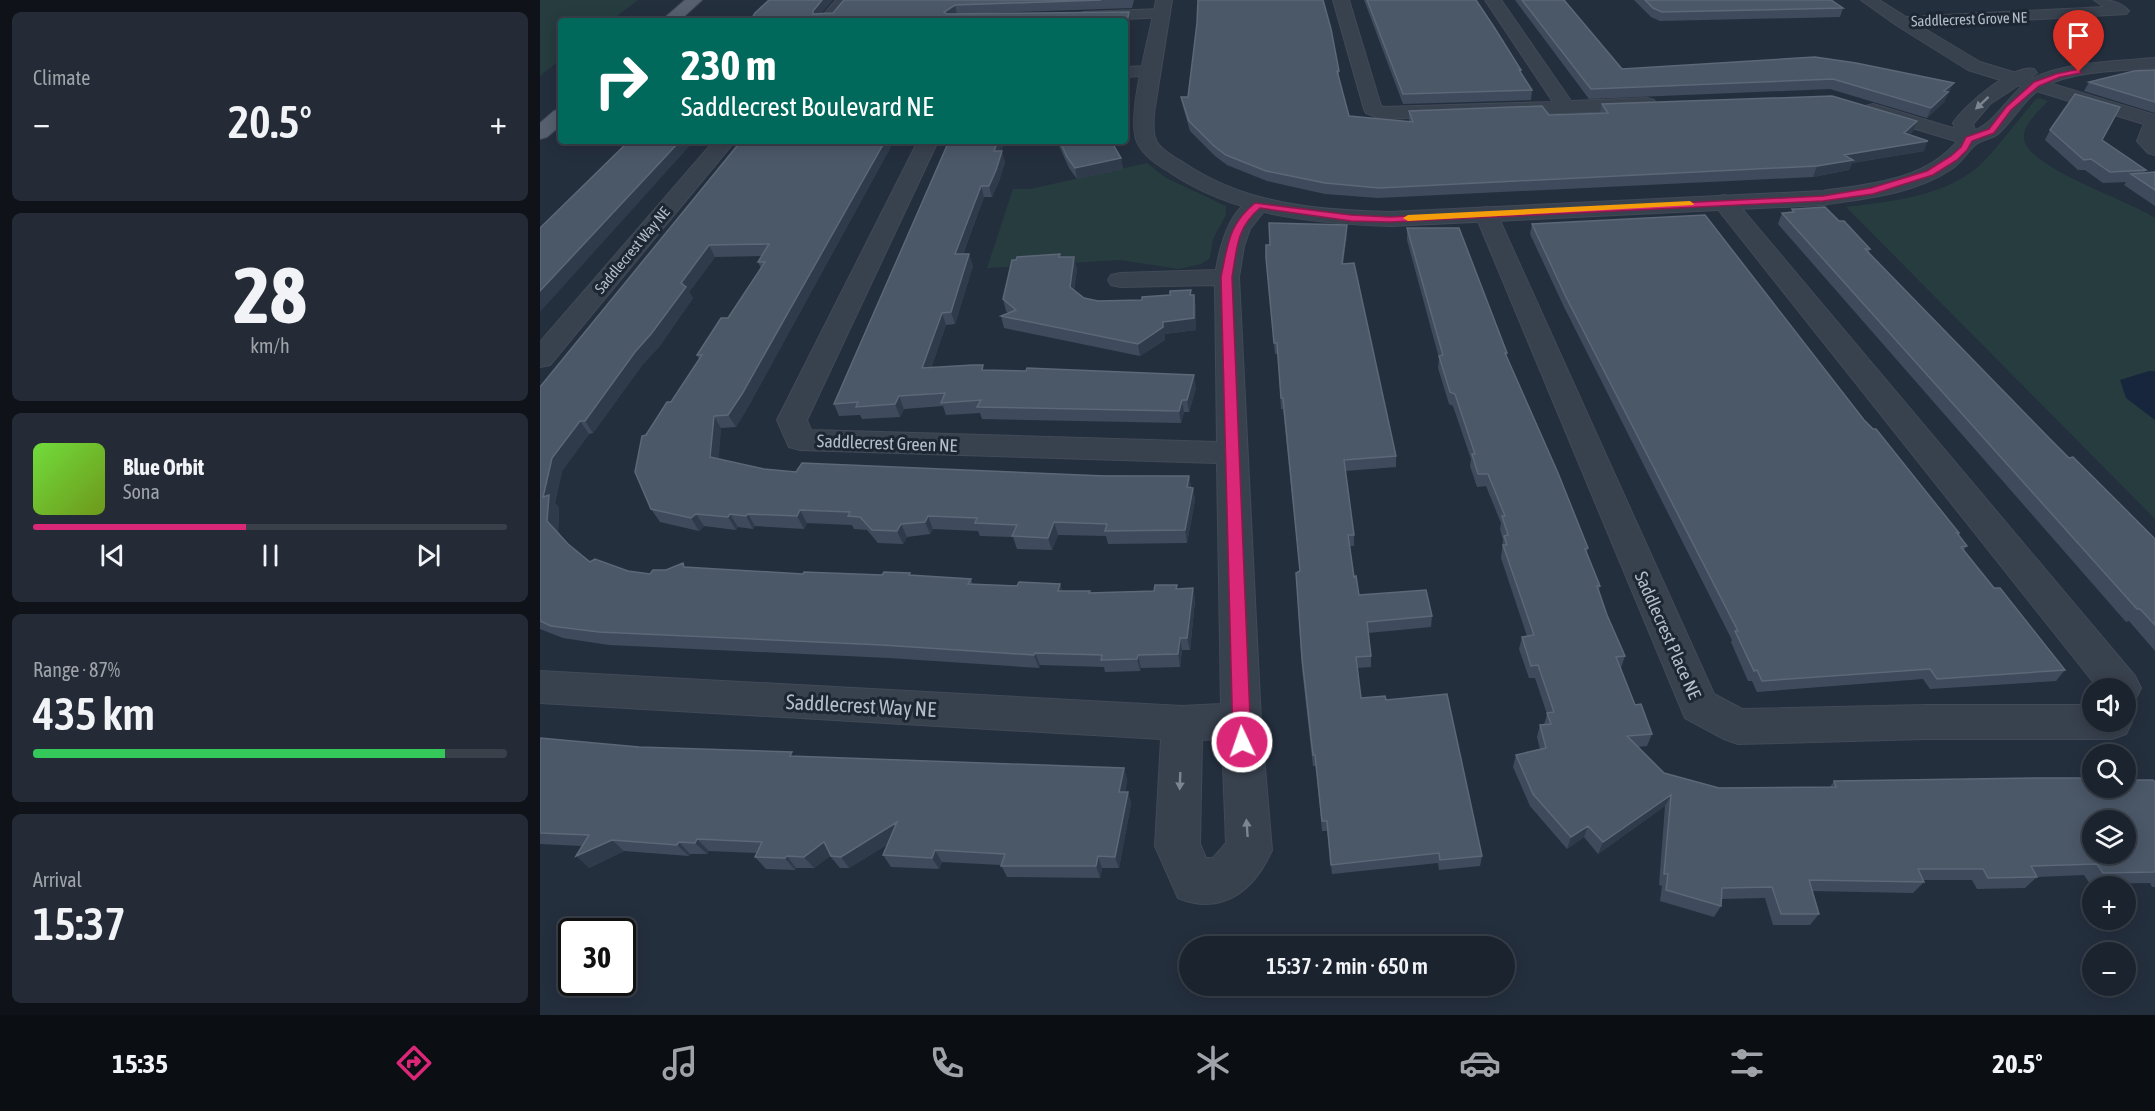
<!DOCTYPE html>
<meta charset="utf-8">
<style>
:root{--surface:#1b232e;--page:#242b36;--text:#f1f3f6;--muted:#a0a4aa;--line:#39404a;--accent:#db2777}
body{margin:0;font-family:"Asap Condensed",sans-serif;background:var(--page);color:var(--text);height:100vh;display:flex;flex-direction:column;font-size:22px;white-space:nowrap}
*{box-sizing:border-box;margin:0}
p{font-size:20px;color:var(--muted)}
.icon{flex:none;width:33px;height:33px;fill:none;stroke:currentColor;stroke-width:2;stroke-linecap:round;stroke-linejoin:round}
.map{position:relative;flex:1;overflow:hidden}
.details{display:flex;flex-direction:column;gap:12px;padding:12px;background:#0f1319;width:540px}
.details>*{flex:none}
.banner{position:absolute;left:18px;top:18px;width:570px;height:126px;border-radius:6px;box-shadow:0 3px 15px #0003,0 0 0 2px var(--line);background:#00695c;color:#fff;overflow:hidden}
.controls{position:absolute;left:1542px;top:678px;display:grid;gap:12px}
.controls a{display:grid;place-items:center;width:54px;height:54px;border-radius:50%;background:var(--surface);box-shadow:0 3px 15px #0003,0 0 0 2px var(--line);font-size:30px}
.speed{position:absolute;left:18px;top:918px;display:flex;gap:12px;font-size:30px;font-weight:700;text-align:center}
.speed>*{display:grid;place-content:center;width:78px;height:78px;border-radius:50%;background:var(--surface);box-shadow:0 3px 15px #0003,0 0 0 2px var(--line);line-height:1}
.speed .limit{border:3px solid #111;border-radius:9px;background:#fff;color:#111}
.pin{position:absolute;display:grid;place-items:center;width:51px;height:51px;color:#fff;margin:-62px -26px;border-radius:50% 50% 50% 0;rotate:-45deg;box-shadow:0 0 6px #0007}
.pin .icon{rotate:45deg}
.me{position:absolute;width:66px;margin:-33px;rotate:357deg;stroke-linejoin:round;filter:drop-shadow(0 0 4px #0008)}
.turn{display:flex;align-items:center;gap:21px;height:126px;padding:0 24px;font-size:27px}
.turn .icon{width:78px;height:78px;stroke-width:2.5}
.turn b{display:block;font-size:42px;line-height:51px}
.big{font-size:45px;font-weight:600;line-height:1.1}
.details .tile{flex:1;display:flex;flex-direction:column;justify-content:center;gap:9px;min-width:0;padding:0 21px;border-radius:9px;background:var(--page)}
.details .dial{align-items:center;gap:0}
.dial b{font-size:78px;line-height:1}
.song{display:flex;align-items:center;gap:18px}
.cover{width:72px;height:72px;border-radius:9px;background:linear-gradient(135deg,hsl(100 70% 55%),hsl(80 70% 35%))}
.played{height:6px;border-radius:3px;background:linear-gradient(90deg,var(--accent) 45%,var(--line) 45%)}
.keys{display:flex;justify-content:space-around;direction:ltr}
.heat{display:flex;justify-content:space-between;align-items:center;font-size:33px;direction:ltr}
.charge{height:9px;border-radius:4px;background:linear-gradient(90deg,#34c759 87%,var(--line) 0)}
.trip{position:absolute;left:639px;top:936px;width:336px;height:60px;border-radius:30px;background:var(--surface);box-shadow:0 3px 15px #0003,0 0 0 2px var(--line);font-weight:600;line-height:60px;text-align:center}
.dock{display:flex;height:96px;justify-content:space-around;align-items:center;background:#0b0e12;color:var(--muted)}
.dock .icon{width:42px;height:42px}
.dock .active{color:var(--accent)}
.dock b{font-size:27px;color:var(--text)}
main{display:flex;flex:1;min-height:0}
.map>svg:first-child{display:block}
.green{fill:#263c3f}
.water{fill:#17263c}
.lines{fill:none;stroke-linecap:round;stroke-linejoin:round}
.minor-casing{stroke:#414a57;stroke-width:2}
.tertiary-casing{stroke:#414a57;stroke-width:2}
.primary-casing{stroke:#414a57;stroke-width:2}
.minor{fill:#38414e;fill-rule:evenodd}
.tertiary{fill:#38414e;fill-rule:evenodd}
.primary{fill:#56606e;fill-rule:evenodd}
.wall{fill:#3f4b5c}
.shaded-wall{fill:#2f3b4b}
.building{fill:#4b5868;stroke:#5c6777;stroke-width:1.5;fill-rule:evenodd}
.oneway{fill:#7c8592}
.route{fill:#db2777;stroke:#8e194d;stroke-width:1.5}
.slow{fill:#f59e0b}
.labels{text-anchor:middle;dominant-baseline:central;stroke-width:6;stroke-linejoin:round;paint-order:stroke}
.far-street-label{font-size:15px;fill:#b4bcc9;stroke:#1d2633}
.street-label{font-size:18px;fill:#b4bcc9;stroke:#1d2633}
.near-street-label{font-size:21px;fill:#b4bcc9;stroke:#1d2633}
</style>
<main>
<section class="details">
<div class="tile"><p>Climate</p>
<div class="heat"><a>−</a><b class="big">20.5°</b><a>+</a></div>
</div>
<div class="tile dial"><b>28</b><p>km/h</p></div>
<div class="tile">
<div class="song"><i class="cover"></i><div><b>Blue Orbit</b><p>Sona</p></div></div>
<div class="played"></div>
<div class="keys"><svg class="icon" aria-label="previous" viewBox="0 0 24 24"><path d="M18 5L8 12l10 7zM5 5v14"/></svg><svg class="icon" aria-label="pause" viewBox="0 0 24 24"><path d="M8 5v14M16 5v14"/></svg><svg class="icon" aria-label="next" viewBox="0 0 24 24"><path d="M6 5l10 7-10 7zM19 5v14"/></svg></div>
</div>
<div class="tile"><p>Range · 87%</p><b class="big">435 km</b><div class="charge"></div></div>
<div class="tile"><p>Arrival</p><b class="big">15:37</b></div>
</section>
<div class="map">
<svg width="1615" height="1015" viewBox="0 0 1615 1015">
<rect width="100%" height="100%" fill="#242f3e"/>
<path class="green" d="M0 0H98L71 21H21V59L0 76Z
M1500 98 1508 101C1500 110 1482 125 1484 139 1488 168 1589 200 1615 218V519L1306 207C1353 201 1411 196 1445 160 1463 141 1479 119 1496 99Z
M607 163 626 178 686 206V215L673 239 670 258 661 264 639 269 580 260 447 268 473 189H490Z"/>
<path class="water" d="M1609 371H1615V420L1586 398 1580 380Z"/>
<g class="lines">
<g class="minor-casing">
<path id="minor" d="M296 0H312L294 21H278Z
M793 0H809L841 106 844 107 1013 102 945 0H961L1031 101 1107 98 1114 100 1116 104 1114 108 1107 110 841 119 826 113 824 109Z
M1321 0H1339L1366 17 1564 7 1554 0C1568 0 1579 0 1589 11L1586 14 1380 26 1440 62 1615 115V155L1608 153 1597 141 1604 124 1428 70 1356 25Z
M622 9 630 14 628 17 540 21 535 17 543 12Z
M611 66 617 67 620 71 617 75 585 77V67Z
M1333 104 1436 135 1439 139 1436 143 1429 145 1326 114 1324 110 1326 106Z
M174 141H195L10 365 0 367V342Z
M378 141H398L267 420 271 430 677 442 675 285 580 287 571 285 568 280 571 275 580 273 676 270C680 246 693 192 726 200L729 205 710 229 704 246 699 277 721 721 732 850C714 891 682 916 638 898L615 846 621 739 0 703V671L642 706 681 704 677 463 260 450 249 447 237 420ZM682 739 686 843 673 858H666L660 844 662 740Z
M1184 195 1192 197 1595 676 1601 688 1595 700 1586 703V688H1558L1176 207 1173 202 1176 197Z
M946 207 954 209 957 214 1174 694 1202 709 1385 705H1552V722H1586V710L1592 722 1586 734 1572 739H1385L1198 744 1184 739 1145 718 935 214 938 209Z"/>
</g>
<g class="tertiary-casing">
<path id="tertiary" d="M616 0H632L614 113C614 121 612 132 616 140 620 150 636 158 644 163 706 205 778 210 850 212L1283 191C1331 184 1387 180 1419 139L1413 123C1425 105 1473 64 1494 69L1497 73 1450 104 1433 124 1435 130C1455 123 1470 93 1489 81 1517 62 1581 61 1615 58V68C1582 71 1532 70 1503 87 1485 98 1474 119 1459 133 1453 139 1441 139 1435 145 1426 153 1421 163 1410 170 1374 194 1325 198 1283 205L850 226C772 223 693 216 628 171 616 164 600 153 596 139 587 111 611 32 616 0Z"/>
</g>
<g class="primary-casing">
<path id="primary" d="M145 0H162L139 21H121Z
M21 109V125L7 137 0 139V123L14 111Z"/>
</g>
<use href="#minor" class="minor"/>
<use href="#tertiary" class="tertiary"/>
<use href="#primary" class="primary"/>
</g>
<path class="wall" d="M304 0H594L592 8 417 14 589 12 590 21 585 49V21L281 14 293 13Z
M824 0H936L981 70 980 73 992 90 991 100 863 104Z
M975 0H1024L1082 69 1275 57 1410 92 1407 95 1404 102 1387 118 1290 89 1049 99Z
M1094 0H1291L1303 8 1300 17 1120 21 1111 17Z
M1615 70V113L1544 91 1549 82Z
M799 71V78L809 116 869 122V111L1009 115 1060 113 1062 104 1377 121 1373 131 1369 135 1384 151 1312 163 1309 170 1273 177 838 198 785 194 727 181 687 165 675 156 650 131 643 107 641 97H648Z
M1510 130 1562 140 1606 170 1604 173 1615 172V206L1584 185 1586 182 1563 183 1545 170H1538L1505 140Z
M201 141H354L208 407 196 427 181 428 178 459 224 469 256 472 649 476 651 487 653 488 655 500 647 543 568 544 566 536 518 535 512 550 477 549 473 537 440 536 438 531 393 529 390 534 367 537 363 544 338 543 327 530 314 529 312 525 267 523 264 529 215 526 213 529 198 527 196 530 164 526 159 531 120 522 111 509 106 435 131 402 159 359 157 355 188 318 221 268 218 262 222 256 175 257 149 292 153 298 119 347 103 364 53 433 49 434 22 471 15 503 19 508 18 532 28 544 50 562 88 571 110 574 146 567 263 574 371 575 431 579 433 585 477 586 520 584 522 591 550 593 614 591 638 589 653 588 655 601 650 650H642L640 667 601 668 600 671 565 672 564 667 500 665 499 668 349 658 69 645 23 638 0 629V387Z
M465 141 461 151 465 162 459 181 452 197H444L423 254 433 266 415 324 406 325 391 368 444 370 656 388 649 412H644L641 423 442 419 440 413 406 415 403 406 364 409 360 417 322 419 320 415 299 416 294 404Z
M517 141H571L581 158 583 169 537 179 529 168Z
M1252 209 1299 221 1330 249 1329 253 1512 441 1615 539V651L1589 621 1586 622 1238 224 1242 213H1251Z
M992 224 1324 420 1419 533 1418 535 1427 546 1424 550 1454 588 1525 670 1516 681 1390 689 1383 679 1217 692 1212 681H1208L1191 642 1192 640 1024 307 990 234Z
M867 228 967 353V358L1048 548 1047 552 1060 586 1059 590 1067 615 1085 656 1081 668 1095 705 1112 734 1107 746 1097 747 1124 773 1179 788 1290 787 1294 781H1546L1615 782V887H1612L1610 883 1550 884 1544 875 1497 877 1485 888 1437 889 1432 880H1383L1384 882 1373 893 1272 891 1279 914 1270 925H1233L1225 898 1181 899V906L1174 917 1120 901 1122 886 1119 885 1125 806 1058 854 1044 837 1027 849 990 806 973 767 976 755 1000 749 997 737 1000 725H1004L1007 714 995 678H989L979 649 982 637 987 636 961 558 963 540 960 529 961 523 946 486 937 487 930 466 931 459 913 406 909 404 898 368 899 358 867 240Z
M807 235 803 263 856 456V467L805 471 814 535V546H810L814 577 819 595 892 616 891 627 828 633 831 656V667L817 668 821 698 846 700 942 856 940 866 899 870 898 863 792 874 787 831H782L776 766H773L762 669 756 573 760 571 743 409H741L738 354H735L726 258Z
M520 254V257L537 269 534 290 544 298 558 301 602 300 630 295 651 290V295L656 307V330L625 334V340L600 356 464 328 461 316 468 313 466 311 463 299Z
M0 738 99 747 254 756 584 768 587 780 585 792H588L591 804 579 868H562L560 878 467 877 461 865 402 862 399 869 351 867 343 855 348 844 309 868H300L290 856 274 868H256L255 870 226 869 215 857 217 853 169 851 167 854H150L149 856 84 851 49 868 42 846 0 844Z"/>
<path class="shaded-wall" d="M282 0H293L276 20 273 14V11Z
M415 5 417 14 407 21 404 12Z
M589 12 590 21 585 49V32Z
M1414 83 1404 102 1387 118 1391 108 1404 91Z
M1377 121 1373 131 1360 143 1364 133Z
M140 141H154L0 312V291Z
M345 141H354L208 407 196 427 188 415Z
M458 141H465L457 162 454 151Z
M1388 141 1384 151 1312 163 1309 170 1273 177 1277 166 1304 155Z
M462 151 465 162 459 181 452 197 449 186Z
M581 158 583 169 537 179 535 168Z
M441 186 444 197 418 266 415 254Z
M807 225V235L802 274V264Z
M169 245 175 257 149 292 153 298 119 347 103 364 53 433 45 421 141 283Z
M429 254 433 266 415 324 411 312Z
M534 257 537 269 532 299 530 287Z
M654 295 656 307V330L625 334V340L600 356 598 344Z
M402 313 406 325 387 381 382 368Z
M654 375 656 388 649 412 647 400Z
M359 396 364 409 360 417 355 404Z
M642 400 644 412 641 423 639 411Z
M174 416 181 428 178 469 170 457Z
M40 421 49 434 22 471 15 503 19 508 18 533 7 521 3 497 12 458Z
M649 476 651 489 647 487Z
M653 488 655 500 647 543 645 530Z
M260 510 267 523 264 529 257 516Z
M156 514 164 526 159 531 151 518Z
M190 514 198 527 196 530 188 517Z
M208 514 215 526 213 529 206 516Z
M388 516 393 529 390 534 385 522Z
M514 522 518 535 512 550 508 538Z
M361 524 367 537 363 544 357 531Z
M520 584 524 596 518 591Z
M653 588 655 601 650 650 647 638Z
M640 638 642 650 640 667 638 654Z
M495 653 500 665 499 668 494 655Z
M598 655 601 668 600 671 597 659Z
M584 768 587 780 582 804 579 792Z
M588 792 591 804 579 868 575 857Z
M1131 795 1125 806 1058 854 1063 842Z
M357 822 365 833 309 868 301 857Z
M1048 826 1044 837 1027 849 1031 837Z
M157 839 169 851 167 854 155 843Z
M72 840 84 851 49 868 36 856Z
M139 842 150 854 149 856 137 845Z
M284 842 293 854 274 868 264 857Z
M395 850 402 862 399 869 392 858Z
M247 856 256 868 255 870 245 858Z
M558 856 562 868 560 878 556 866Z"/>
<path class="building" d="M229 0H282L273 11V14L293 13 304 0H561L415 5 404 12 407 14 589 12 585 32V21H210L215 13Z
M658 0H783L791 29 799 71H797L809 116 873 122 869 111 1002 106 1009 115 1068 113 1062 104 1292 96 1377 121 1364 133 1388 141 1304 155 1313 160 1277 166 839 188 785 183 726 171 686 155 674 146 649 121 641 97H648L657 23Z
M827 0H936L954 27 981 70H979L992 90 863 94Z
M982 0H1024L1082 69 1275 57 1316 63 1414 83 1404 91 1408 92 1391 108 1293 79 1051 89Z
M1105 0H1291L1303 8 1122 12 1113 8Z
M1615 70V102L1549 82 1594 71Z
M1535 94 1580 107 1562 140 1606 170 1570 172 1551 159 1544 160 1510 130Z
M89 141H140L0 291V228Z
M201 141H345L202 394 188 415 174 416 170 457 224 469 256 472 262 463 565 476H649L647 487 653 488 645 530 565 531 567 524 514 522 508 538 472 536 477 525 435 523 437 518 388 516 385 522 361 524 357 531 332 530 320 517 308 516 310 512 260 510 257 516 208 514 206 516 190 514 188 517 156 514 151 518 111 509 95 472 102 436 106 435 127 402H131L162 355H157L181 318H188L225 262H218L229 244 169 245 141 283 146 287 111 334 95 352 45 421H40L12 458 3 497 9 495 7 521 28 544 50 562 55 559 88 571 110 574 113 570H126L143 563 144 567 263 574 264 572 342 575 344 572 370 573 369 575 431 579 428 584 477 586 479 582 520 584 518 591H550L549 593 614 591 615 585H637L636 589 653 588 647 638H640L638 654 598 655 597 659 561 660 562 655 495 653 494 655 342 645 59 632 11 626 0 621V387Z
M409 141H458L454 151H462L456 170 449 186H441L415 254H429L411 312 402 313 382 368 433 365H443L442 370 486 371 487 368 654 375 647 400H642L639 411 437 407 441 400 401 403 405 393 359 396 355 404 316 407 318 402 294 404Z
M520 141H571L581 158 535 168 527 157Z
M1615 172V190L1591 174Z
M1285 207 1299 221H1304L1330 249H1325L1512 441 1529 458 1533 457 1615 539V625L1600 609H1597L1242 213 1254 212 1252 209H1256Z
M1165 215 1324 420 1333 429H1336L1419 533H1417L1427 546 1421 547 1454 588H1460L1525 670 1397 679 1390 669 1222 681 1217 670 1214 671 1195 631H1198L1026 297 992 224Z
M729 223 807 225 802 264 814 263 856 456 804 460 814 535H808L814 577 816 576 819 595 886 590 892 616 827 622 831 656 816 657 821 698 845 696 846 700 907 694 942 856 900 860 899 853 791 865 787 821H782L775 755H773L762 658 756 573 760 571 743 398H741L737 343H734L726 258V245H730Z
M867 228H919L967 353H965L1018 473 1048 548 1045 549 1060 586H1057L1067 615 1085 656 1076 657 1095 705 1101 704 1112 734 1087 736 1124 773 1179 788 1296 787 1294 781 1498 778H1544L1546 781H1552V788H1586V780H1613L1615 782V872L1563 873 1557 864 1491 866 1497 877 1448 878 1443 869H1378L1384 882 1269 880 1279 914H1241L1232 887 1182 888 1181 906 1126 890 1128 874H1124L1131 795 1063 842 1048 826 1031 837 993 794 976 755 1006 748 1000 725 1011 724 1007 713 1014 712 998 665 991 666 982 637 994 635 963 545H967L964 536 968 535 962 516H965L948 474H938L932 454H935L915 394 910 392 899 356 903 355ZM1552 820H1586V854H1552Z
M520 254 519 257H534L530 287 544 298 558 301 602 300V297L630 295V291L651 290 650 295H654V318L623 322V327L598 344 461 316 476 310 463 299 472 260H476L477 257Z
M0 738 99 747 252 752 250 756 584 768 579 792H588L575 857 558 856 556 866H461L465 854 395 850 392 858 343 855 357 822 301 857 291 856 284 842 264 857 247 856 245 858 215 857 222 842 157 839 155 843 139 842 137 845 72 840 36 856 49 835 0 833Z"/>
<defs><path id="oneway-solid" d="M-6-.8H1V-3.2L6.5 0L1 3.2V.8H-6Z" transform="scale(1.5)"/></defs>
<g class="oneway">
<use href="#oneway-solid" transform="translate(1442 103) rotate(137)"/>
<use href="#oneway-solid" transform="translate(640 781) rotate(92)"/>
<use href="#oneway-solid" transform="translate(707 828) rotate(-94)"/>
</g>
<path class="route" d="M1539 69 1541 73 1520 77 1499 86 1471 110 1454 133 1432 141 1427 150 1417 160 1393 175 1333 194 1283 201 850 222 811 221 720 208C696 228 697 249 692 277L711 742 708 748 702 750 696 748 693 742 681 277C688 245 688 225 715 203L811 215 850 217 1283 196 1331 188 1387 171 1411 156 1421 147 1426 137 1449 129 1466 107 1494 82 1516 74Z"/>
<path class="slow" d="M1150 201 1154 204 1153 205 868 221 863 218 868 215Z"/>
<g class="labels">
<g class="far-street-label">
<text transform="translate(1429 19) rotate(-2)">Saddlecrest Grove NE</text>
<text transform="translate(92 250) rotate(-50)">Saddlecrest Way NE</text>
</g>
<g class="street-label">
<text transform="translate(347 443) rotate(2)">Saddlecrest Green NE</text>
<text transform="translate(1128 635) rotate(66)">Saddlecrest Place NE</text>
</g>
<g class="near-street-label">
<text transform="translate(321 705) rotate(3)">Saddlecrest Way NE</text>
</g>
</g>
</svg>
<div class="controls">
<a><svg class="icon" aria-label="sound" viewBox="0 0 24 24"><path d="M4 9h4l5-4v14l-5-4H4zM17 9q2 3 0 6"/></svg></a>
<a><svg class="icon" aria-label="search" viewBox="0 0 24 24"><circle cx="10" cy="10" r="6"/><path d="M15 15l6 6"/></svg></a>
<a><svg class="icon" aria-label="layers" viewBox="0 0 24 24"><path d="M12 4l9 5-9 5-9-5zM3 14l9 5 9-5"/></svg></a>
<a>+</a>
<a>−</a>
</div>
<div class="speed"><div class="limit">30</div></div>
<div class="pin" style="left:1539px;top:72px;background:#d93025"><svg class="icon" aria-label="arrive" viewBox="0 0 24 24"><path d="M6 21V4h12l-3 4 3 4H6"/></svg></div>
<svg class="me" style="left:702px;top:742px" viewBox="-20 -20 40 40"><circle r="17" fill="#db2777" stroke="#fff" stroke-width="3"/><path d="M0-11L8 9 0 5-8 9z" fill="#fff"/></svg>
<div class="trip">15:37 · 2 min · 650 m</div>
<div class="banner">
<div class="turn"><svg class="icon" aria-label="right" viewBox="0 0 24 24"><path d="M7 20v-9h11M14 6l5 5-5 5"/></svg><div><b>230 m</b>Saddlecrest Boulevard NE</div></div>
</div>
</div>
</main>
<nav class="dock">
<b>15:35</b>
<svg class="icon active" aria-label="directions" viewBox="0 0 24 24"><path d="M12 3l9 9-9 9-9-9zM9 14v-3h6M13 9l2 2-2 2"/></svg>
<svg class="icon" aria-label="music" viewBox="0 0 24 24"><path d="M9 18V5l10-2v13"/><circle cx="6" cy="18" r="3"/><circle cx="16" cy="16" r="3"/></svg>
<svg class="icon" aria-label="phone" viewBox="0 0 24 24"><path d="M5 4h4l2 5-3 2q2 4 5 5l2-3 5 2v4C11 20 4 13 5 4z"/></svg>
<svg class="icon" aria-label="climate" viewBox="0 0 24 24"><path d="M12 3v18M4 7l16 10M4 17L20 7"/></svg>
<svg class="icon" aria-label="car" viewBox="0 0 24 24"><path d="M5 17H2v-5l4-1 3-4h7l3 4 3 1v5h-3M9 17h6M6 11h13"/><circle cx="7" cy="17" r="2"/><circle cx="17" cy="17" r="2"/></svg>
<svg class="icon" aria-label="filters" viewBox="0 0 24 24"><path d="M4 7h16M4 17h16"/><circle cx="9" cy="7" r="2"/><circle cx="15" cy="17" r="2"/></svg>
<b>20.5°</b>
</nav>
